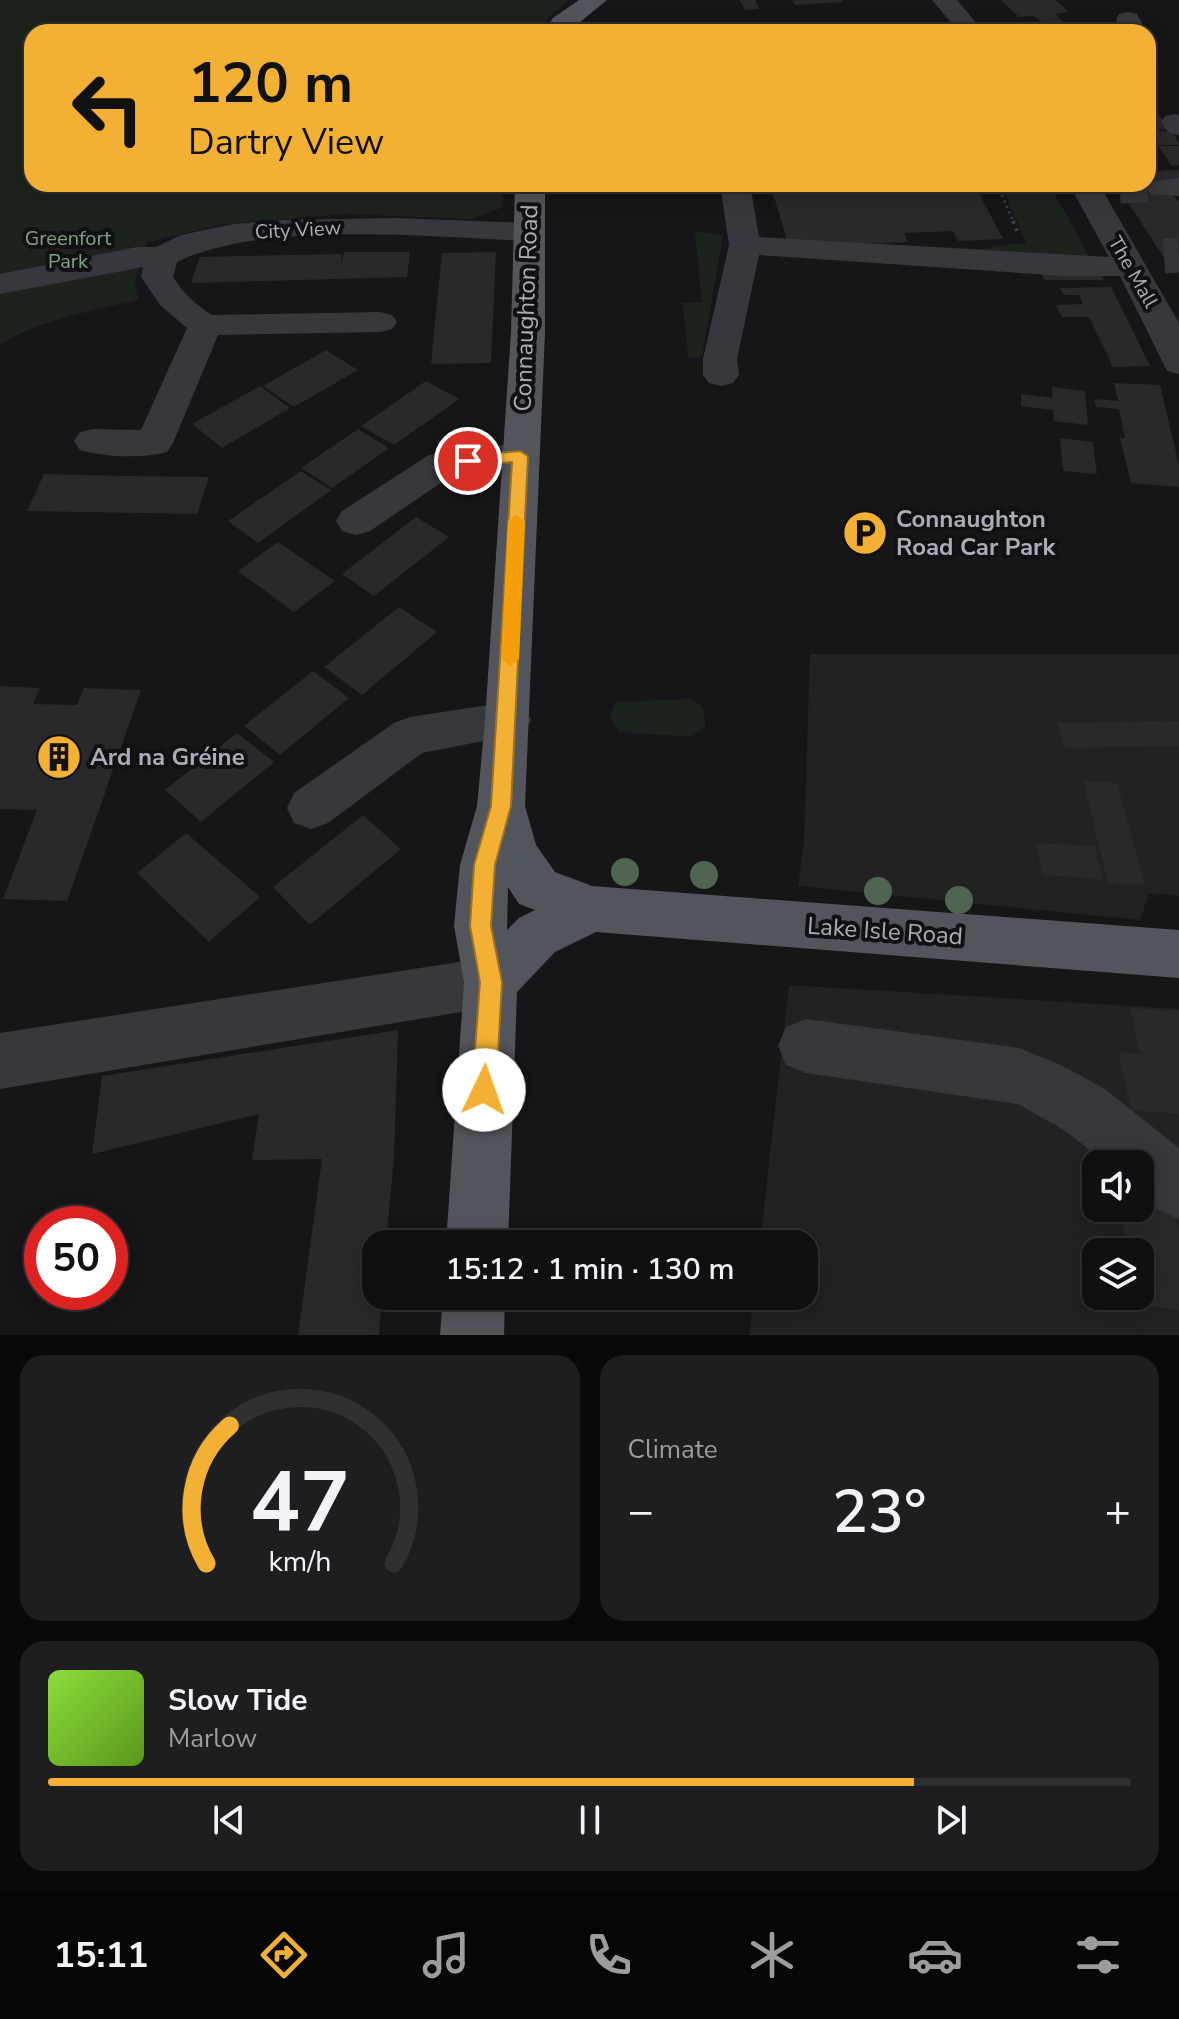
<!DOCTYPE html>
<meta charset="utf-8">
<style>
:root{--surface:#101012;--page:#1e1e20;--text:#f1f3f6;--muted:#9c9d9f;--line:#303032;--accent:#f2b134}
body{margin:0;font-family:"Nunito Sans",sans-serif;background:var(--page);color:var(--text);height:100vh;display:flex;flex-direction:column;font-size:30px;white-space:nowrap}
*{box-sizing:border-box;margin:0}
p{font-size:26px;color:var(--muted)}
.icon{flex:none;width:44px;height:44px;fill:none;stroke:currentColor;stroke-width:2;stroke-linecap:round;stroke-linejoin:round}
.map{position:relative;height:1335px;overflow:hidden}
.drawer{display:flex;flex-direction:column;gap:20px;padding:20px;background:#09090a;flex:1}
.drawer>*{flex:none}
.hud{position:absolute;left:24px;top:24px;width:1132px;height:168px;border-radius:24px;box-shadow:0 4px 20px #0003,0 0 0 2px var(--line);background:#f2b134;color:#111;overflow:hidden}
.controls{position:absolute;left:1082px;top:1150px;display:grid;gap:16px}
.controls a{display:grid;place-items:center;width:72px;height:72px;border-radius:16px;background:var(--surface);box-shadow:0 4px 20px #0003,0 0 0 2px var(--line);font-size:40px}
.speed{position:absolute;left:24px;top:1206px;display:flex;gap:16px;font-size:40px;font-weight:700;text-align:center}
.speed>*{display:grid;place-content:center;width:104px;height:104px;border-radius:50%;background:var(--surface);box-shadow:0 4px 20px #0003,0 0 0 2px var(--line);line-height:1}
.speed .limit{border:12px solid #d22;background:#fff;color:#111}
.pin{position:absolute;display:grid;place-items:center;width:68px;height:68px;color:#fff;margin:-34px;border:4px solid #fff;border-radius:50%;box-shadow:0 2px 8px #0007}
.me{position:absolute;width:88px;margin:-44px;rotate:3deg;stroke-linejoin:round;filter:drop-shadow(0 0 6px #0008)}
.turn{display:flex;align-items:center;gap:28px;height:168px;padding:0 32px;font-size:36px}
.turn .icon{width:104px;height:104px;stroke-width:2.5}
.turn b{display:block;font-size:56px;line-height:68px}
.big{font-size:60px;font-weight:600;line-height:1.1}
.drawer .card{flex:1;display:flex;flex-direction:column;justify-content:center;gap:12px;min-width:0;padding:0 28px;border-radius:24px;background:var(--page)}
.drawer .dial{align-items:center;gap:0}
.dial svg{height:208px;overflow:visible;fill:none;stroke:var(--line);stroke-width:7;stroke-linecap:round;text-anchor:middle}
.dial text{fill:var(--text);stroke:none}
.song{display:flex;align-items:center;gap:24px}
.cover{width:96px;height:96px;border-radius:12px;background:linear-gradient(135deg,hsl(90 70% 55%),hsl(90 70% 35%))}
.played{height:8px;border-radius:4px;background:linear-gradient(90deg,var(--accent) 80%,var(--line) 80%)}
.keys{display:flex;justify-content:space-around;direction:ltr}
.heat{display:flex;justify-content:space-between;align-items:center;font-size:44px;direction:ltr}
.drawer .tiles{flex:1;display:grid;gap:20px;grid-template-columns:1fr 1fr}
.card:last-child{grid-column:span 2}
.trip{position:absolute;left:362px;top:1230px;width:456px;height:80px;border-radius:24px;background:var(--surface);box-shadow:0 4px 20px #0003,0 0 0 2px var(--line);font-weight:600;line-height:80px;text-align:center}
.dock{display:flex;height:128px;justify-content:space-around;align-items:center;background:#060607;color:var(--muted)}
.dock .icon{width:56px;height:56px}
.dock .current{color:var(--accent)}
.dock b{font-size:36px;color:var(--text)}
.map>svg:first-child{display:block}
.built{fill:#222225;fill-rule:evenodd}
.green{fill:#1c231d}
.building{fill:#29292c}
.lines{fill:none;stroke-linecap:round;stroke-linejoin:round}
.minor-tunnel-far1{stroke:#333438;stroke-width:27;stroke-dasharray:27 14;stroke-linecap:butt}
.minor-tunnel{stroke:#333438;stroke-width:35;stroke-dasharray:35 17;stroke-linecap:butt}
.path-far1{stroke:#3d3f44;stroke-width:3;stroke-dasharray:2 4;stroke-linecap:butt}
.path{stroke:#3d3f44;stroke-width:4;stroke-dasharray:3 5;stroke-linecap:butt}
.minor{fill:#37383d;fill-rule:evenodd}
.major{fill:#53555c;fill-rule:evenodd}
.tree{fill:#506452}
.route{fill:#f2b134;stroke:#9d7322;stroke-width:2}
.slow{fill:#f59e0b}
.labels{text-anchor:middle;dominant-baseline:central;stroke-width:8;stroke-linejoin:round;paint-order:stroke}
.far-street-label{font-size:20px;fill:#a8adb8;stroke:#111113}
.far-park-label{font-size:20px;fill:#7fa381;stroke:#111113}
.street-label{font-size:24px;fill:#a8adb8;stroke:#111113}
.poi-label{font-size:24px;font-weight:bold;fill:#a8adb8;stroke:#111113;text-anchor:start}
</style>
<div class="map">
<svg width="1179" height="1335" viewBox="0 0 1179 1335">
<rect width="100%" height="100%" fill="#161618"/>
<path class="built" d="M810 654H1179V896L1149 893 1140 920 798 886 804 841Z
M789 985 1179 1009V1335H749L754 1296H804V1244H760ZM1096 1164H1140V1208H1096ZM1096 1252H1140V1296H1096Z"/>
<path class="green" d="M0 0H568L534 32H32V184H492L504 198 501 208 472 219 345 214 224 224 147 242 135 280 138 300C99 309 31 322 0 345Z
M1001 184H1049L1091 259 971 255 993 246 1026 243Z
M695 231 723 235 702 357H688L683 303 702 302Z
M689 699 702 706 706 726 691 737 620 732 610 718 615 702Z"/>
<path class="building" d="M740 0H755L759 9 745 10Z
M792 0H842L843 2 795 5Z
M1001 0H1055L1069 12 1055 14 1065 23 1045 25 1034 16 1019 17Z
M1148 108 1152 114H1158L1170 129 1148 130Z
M1150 131H1173L1179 145H1158Z
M1158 146H1179V165L1172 166Z
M1179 170V184L1171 193 1179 202V261L1167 262 1116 184H1148V171Z
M770 184H974L1003 239 958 241 953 231 904 233 908 242 789 246Z
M344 252H410L407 277 191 283 200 257 342 254 340 269Z
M496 252 491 363 431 364 442 253Z
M1041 272H1100L1104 280H1044Z
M1111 287 1137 339 1150 366 1113 367 1089 317H1062L1056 305 1083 304 1079 295H1064L1060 288Z
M326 350 358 370 294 407 263 386Z
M426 381 459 399 394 445 361 426Z
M1114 383 1160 385 1179 465V487L1131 483 1120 438H1125L1119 409 1096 407 1094 399 1118 401Z
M260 386 290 408 222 448 192 424Z
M1052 387 1085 391 1088 425 1054 421 1053 410 1021 406V394L1053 398Z
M358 429 389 448 332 488 301 468Z
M1060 438 1093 442 1097 474 1063 471Z
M301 471 331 490 258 543 228 521Z
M44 474 127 476 209 477 197 514 27 511Z
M416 517 449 537 374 596 342 574Z
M278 542 335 581 294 612 238 571Z
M399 607 437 632 362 695 324 667Z
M313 671 349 698 280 755 244 726Z
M0 686 40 688 33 704 77 705 84 688 141 690 67 901 3 899 37 810 0 809Z
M1179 721V746L1065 748 1057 723Z
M237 733 274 762 201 822 165 790Z
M1083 781 1117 783 1145 885 1108 883Z
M363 815 401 849 310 925 273 887Z
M186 833 260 897 209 942 137 873Z
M1036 843 1095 846 1102 879 1042 875Z
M1130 1008 1179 1011V1114L1131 1110 1118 1052 1140 1054Z
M398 1030 394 1157 386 1244H376V1296H382L379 1335H298L322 1159 252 1160 259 1114 92 1154 102 1076Z
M1140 1202 1174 1206 1179 1234V1310L1136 1305 1134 1296H1140V1252H1128L1121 1208H1140Z"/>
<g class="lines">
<path class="minor-tunnel-far1" d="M1120 190 1161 188"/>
<path class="minor-tunnel" d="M1164 256 1179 255"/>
<path class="path-far1" d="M997 184 1014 223"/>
<path class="path" d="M1013 221 1017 231"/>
<path class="minor" d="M932 0H957L984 32H959Z
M1128 12 1137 14 1144 27 1141 32H1116L1119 26 1116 19 1119 14Z
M1175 114 1179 115V135L1169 133 1161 122 1165 116Z
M1179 178V196L1151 194 1146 188 1151 182Z
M720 184H750L759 237 1109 257 1069 184H1099L1179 323V374L1167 371 1120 276H1064L759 255 737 359 739 375 733 383 721 386 709 383 703 375V359L729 245Z
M396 218 528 223 539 225 543 232 539 239 528 241C432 237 262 220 177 262L173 277C183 293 196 305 212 315L380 312 392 315 397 322 392 329 380 332 218 335 173 443 167 452C141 459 106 457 80 450L74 441 80 432 93 429 141 430 187 328 160 305 141 277 143 267 0 294V274L137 247H156L181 235 233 224 283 220Z
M520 443 533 447 539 456 533 465 451 476 370 531 356 535 342 531 336 521 342 511 429 455Z
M508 702 524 707 531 720 524 733 422 753 328 823 311 829 294 823 287 808 294 793 394 723 410 717Z
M491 957 510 964 518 982 510 1000 491 1007 0 1089V1033Z
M806 1019 1019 1048 1061 1065 1105 1089 1179 1148V1219L1158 1210 1140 1193V1164H1108L1064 1130 1018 1104 806 1073 786 1065 778 1046 786 1027Z"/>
<path class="major" d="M579 0H607L568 32H544L553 18Z
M515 184H545V332L525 806 536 845 555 872 592 886 1179 930V978L596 932 555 952 517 992 508 1244H446L464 982 454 926 460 865 477 806 485 720 511 332ZM508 887 519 904 535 910 519 918 507 930Z
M443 1296H505L504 1335H440Z"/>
</g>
<g class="tree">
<circle cx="625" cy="872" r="14"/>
<circle cx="704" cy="875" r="14"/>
<circle cx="878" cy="891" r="14"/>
<circle cx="959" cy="900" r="14"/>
</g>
<path class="route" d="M520 451 528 456 511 806 495 865 491 926 502 982 496 1090 492 1098 484 1102 476 1098 472 1090 480 982 470 926 474 865 491 806 512 462 468 467 460 461 468 456Z"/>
<path class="slow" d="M516 515 525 521 519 659 510 666 501 659 508 521Z"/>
<defs>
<g id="parking-disc" transform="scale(2.3)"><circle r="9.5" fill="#f2b134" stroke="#111113"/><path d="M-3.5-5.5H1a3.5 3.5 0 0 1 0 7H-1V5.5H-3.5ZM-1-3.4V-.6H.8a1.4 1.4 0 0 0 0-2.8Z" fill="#111"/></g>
<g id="building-disc" transform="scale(2.3)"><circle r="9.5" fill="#f2b134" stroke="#111113"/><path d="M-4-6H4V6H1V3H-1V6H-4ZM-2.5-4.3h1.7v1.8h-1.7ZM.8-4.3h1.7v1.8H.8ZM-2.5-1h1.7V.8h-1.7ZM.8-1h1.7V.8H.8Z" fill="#111"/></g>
</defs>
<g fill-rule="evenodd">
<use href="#parking-disc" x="865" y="533"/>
<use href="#building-disc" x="59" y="757"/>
</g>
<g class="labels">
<g class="far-street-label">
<text transform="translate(298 230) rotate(-3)">City View</text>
<text transform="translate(1133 272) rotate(60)">The Mall</text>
</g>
<g class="far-park-label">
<text x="68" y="238">Greenfort<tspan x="68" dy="23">Park</tspan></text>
</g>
<g class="street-label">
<text transform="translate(526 308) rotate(-88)">Connaughton Road</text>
<text transform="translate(885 931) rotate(4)">Lake Isle Road</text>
</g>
<g class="poi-label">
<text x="896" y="519">Connaughton<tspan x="896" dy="28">Road Car Park</tspan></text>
<text x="90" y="757">Ard na Gréine</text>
</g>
</g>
</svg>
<div class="controls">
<a><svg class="icon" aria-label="sound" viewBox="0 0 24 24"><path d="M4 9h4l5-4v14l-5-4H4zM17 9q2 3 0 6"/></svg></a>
<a><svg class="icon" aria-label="layers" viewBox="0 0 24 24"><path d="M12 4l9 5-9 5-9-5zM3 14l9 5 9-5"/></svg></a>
</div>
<div class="speed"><div class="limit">50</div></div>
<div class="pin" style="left:468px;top:461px;background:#d93025"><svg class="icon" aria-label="arrive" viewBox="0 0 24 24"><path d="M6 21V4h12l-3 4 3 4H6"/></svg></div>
<svg class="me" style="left:484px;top:1090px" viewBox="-20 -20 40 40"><circle r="19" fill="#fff"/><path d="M0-13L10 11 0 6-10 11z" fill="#f2b134"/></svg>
<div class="trip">15:12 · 1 min · 130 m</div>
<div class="hud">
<div class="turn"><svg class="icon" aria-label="left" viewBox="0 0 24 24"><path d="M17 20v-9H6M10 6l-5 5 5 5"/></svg><div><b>120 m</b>Dartry View</div></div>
</div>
</div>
<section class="drawer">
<div class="tiles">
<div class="card dial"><svg viewBox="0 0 100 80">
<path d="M14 69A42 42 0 1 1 86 69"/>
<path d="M14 69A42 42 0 0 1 23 16" stroke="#f2b134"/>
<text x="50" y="56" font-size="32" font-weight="700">47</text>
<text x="50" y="72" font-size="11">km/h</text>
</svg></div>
<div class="card"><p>Climate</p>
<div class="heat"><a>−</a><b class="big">23°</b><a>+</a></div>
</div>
<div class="card">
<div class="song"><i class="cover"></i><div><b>Slow Tide</b><p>Marlow</p></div></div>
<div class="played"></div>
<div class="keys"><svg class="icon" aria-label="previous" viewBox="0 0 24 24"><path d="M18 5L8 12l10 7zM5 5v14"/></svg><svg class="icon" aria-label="pause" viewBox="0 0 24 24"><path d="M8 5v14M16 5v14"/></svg><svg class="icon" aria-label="next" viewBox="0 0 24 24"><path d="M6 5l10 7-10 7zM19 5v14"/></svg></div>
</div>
</div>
</section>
<nav class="dock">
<b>15:11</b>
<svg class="icon current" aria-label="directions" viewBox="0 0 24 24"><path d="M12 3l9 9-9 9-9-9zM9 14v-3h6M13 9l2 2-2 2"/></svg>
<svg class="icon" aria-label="music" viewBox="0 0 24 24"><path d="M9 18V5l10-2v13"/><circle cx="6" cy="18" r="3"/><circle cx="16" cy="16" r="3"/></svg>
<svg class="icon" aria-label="phone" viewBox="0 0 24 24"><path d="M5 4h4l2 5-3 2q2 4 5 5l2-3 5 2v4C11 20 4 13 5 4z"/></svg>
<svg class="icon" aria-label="climate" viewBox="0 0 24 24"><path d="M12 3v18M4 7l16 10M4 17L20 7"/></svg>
<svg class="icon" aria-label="car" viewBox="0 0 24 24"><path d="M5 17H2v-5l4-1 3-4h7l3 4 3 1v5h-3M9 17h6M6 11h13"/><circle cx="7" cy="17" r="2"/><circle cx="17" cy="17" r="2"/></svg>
<svg class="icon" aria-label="filters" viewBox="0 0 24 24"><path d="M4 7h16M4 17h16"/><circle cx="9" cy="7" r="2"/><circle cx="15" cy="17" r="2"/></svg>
</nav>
